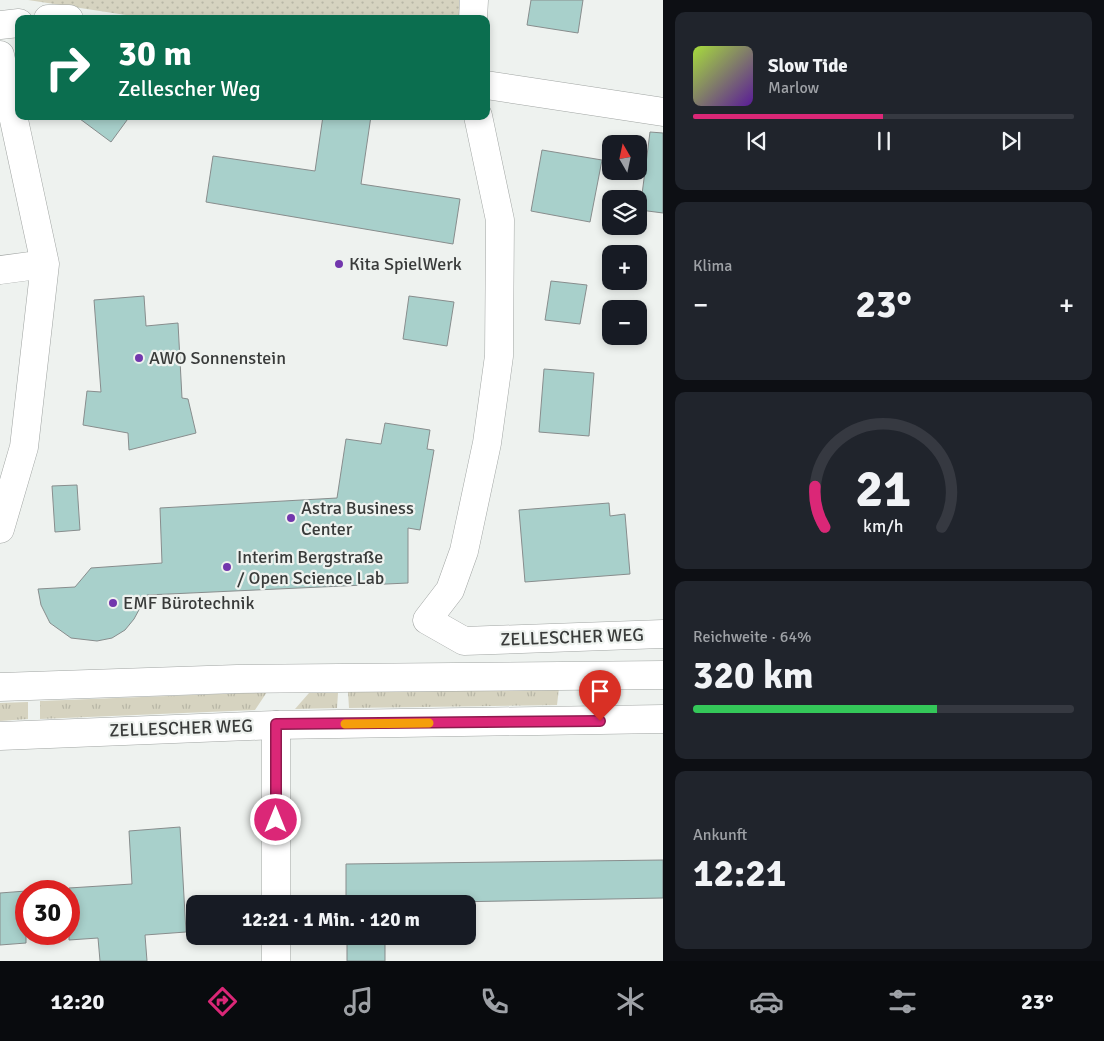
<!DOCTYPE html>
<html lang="de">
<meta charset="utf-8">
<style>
:root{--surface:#171b24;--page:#20242c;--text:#f1f3f6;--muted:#9ea1a6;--line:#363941;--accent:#db2777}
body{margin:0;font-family:Signika,sans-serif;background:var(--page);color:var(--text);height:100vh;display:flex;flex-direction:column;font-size:19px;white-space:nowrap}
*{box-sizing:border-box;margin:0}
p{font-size:16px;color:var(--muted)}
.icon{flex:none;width:28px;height:28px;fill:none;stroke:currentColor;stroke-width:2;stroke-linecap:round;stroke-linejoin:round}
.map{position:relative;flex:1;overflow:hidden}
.details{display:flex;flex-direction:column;gap:12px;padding:12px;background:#0d0f14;width:441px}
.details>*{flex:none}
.banner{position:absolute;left:15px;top:15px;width:475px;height:105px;border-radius:10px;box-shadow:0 2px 8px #0003;background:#0b6e4f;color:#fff;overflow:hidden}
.needle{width:32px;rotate:351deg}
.fabs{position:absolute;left:602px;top:135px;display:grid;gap:10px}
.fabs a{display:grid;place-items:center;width:45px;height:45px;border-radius:10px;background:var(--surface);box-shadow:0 2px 8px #0003;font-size:25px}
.speed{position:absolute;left:15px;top:880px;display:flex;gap:10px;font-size:25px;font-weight:700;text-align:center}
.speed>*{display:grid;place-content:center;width:65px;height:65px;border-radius:50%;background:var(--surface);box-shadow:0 2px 8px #0003;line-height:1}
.speed .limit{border:8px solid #d22;background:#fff;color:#111}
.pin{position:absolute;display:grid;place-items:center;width:42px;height:42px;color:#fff;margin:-51px -21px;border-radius:50% 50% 50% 0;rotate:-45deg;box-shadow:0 0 5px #0007}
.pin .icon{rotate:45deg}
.me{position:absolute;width:55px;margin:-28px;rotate:0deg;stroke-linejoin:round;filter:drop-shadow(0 0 4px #0008)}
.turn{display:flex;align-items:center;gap:18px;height:105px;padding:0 20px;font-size:22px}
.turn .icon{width:65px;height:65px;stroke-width:2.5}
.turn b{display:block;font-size:35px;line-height:42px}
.big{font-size:38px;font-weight:800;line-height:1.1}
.details .card{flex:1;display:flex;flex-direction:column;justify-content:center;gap:8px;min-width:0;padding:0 18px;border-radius:10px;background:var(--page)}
.details .dial{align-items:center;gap:0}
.dial svg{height:130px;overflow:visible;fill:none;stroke:var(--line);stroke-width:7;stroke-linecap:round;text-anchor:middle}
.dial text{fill:var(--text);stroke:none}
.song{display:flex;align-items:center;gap:15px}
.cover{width:60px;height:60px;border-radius:8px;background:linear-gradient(135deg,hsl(80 70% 55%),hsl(270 70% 35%))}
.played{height:5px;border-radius:2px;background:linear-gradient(90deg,var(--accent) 50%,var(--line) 50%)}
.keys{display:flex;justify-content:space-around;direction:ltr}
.heat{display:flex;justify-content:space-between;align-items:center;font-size:28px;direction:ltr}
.charge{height:8px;border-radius:4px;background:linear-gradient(90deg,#34c759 64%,var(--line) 0)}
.trip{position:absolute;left:186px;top:895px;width:290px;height:50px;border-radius:10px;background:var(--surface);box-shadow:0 2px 8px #0003;font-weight:800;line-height:50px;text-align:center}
.dock{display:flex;height:80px;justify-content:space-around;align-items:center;background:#090b0e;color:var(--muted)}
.dock .icon{width:35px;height:35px}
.dock .current{color:var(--accent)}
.dock b{font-size:22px;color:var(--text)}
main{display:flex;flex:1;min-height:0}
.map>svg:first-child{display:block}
.grass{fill:url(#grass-tufts)}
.park{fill:url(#park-dots)}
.building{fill:#a8d0cb;stroke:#888d8d}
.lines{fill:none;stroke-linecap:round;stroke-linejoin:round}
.minor-casing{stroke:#a1a5a3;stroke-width:29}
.secondary-casing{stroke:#a1a5a3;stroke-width:29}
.minor{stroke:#fff;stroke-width:28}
.secondary{stroke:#fff;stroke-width:28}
.route-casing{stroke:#8e194d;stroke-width:12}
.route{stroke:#db2777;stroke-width:9}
.slow{stroke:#f59e0b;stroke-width:9}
.poi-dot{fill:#7237ad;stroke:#eef2ef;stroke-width:2}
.labels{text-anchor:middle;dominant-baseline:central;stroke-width:4.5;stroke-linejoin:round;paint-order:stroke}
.poi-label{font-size:18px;fill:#393b3a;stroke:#eef2ef;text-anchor:start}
.street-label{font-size:18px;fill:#393b3a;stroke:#eef2ef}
</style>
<main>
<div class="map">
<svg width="663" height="961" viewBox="0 0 663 961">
<defs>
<pattern id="grass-tufts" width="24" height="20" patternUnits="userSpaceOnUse" patternTransform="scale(1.25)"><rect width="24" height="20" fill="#d6d3c0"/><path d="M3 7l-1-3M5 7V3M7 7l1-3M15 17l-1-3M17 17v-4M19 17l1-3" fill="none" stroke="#b8b6a6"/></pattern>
<pattern id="park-dots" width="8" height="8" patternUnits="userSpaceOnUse" patternTransform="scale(1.25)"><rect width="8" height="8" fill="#d6d3c0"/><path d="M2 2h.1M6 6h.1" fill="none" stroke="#b8b6a6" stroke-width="1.8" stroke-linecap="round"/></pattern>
</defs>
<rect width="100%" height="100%" fill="#eef2ef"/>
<path class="grass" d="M559 688 557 705 349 708 348 692Z
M267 692 255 710 40 719V701Z
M309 693H338L337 708 295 709Z
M28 702V719L0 721V703Z"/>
<path class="park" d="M28 0H459V19H152Z"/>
<path class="building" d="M531 0H583L578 33 527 25Z
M76 116H130L111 142Z
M323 116H371L361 184 460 199 453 244 206 202 213 156 315 171Z
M650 132 663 133V213L640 210Z
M542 150 602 160 590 222 531 211Z
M551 281 587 285 580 324 545 320Z
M144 296 146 326 178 323 182 398 188 399 196 433 129 450 128 433 83 425 87 391 101 392 94 300Z
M409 296 454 302 447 346 403 339Z
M544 369 594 373 589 436 539 432Z
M385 423 430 430 427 449 434 450 420 530 408 528V583L147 595 134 619 125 630 112 638 97 641 71 638 50 623 41 605 38 589 75 587 91 568 162 563 160 508 337 498 346 439 381 444Z
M77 485 80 530 55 532 52 486Z
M609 503 610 516 625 514 630 574 525 582 519 510Z
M180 827 186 932 145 935 147 961H100L98 938 69 940V888L132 884 129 831Z
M663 860V898L346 904V864Z
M26 891V943L0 945V893Z
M347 936H385V961H347Z"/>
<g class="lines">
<g class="minor-casing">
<path id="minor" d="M48 19H69
M473 19 474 0
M0 25 19 23
M0 55 45 264 24 447 0 529
M486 85 663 112
M478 116 500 220 499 356 487 443 464 551 450 590 427 620 464 641 663 634
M0 270 45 264
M276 725V904
M276 961V936"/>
</g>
<g class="secondary-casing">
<path id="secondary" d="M0 687 237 679 663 675
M0 736 276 725 663 719"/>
</g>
<use href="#minor" class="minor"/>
<use href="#secondary" class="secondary"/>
</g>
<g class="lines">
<g class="route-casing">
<path id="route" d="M276 820V724L600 721"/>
</g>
<use href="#route" class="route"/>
<path class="slow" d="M345 724 429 723"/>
</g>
<g class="poi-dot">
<circle cx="339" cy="264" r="5"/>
<circle cx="139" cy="358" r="5"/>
<circle cx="291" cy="518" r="5"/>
<circle cx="227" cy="567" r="5"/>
<circle cx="113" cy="603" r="5"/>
</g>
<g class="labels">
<g class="poi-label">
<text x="349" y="264">Kita SpielWerk</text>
<text x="149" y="358">AWO Sonnenstein</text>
<text x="301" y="508">Astra Business<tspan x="301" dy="21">Center</tspan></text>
<text x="237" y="557">Interim Bergstraße<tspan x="237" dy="21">/ Open Science Lab</tspan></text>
<text x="123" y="603">EMF Bürotechnik</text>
</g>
<g class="street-label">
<text transform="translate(572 637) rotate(-2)">ZELLESCHER WEG</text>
<text transform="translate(181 728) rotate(-2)">ZELLESCHER WEG</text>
</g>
</g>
</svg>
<div class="fabs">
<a><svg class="needle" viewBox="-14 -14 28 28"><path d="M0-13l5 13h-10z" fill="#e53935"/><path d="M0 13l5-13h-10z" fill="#9ea1a6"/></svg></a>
<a><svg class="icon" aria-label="layers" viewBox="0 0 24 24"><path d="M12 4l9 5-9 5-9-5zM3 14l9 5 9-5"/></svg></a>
<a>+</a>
<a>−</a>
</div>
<div class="speed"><div class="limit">30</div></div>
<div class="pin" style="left:600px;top:721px;background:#d93025"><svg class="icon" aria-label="arrive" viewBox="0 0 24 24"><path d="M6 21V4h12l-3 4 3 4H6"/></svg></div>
<svg class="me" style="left:276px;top:820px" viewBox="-20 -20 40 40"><circle r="17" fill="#db2777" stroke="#fff" stroke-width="3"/><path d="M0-11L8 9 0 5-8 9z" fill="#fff"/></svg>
<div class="trip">12:21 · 1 Min. · 120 m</div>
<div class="banner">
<div class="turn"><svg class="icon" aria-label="right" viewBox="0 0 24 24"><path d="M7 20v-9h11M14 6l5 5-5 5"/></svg><div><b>30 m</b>Zellescher Weg</div></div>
</div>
</div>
<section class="details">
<div class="card">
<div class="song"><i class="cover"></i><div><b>Slow Tide</b><p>Marlow</p></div></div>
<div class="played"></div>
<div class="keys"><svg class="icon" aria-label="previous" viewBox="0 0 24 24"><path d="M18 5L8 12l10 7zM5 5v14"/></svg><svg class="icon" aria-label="pause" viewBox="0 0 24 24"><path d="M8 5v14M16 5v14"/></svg><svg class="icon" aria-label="next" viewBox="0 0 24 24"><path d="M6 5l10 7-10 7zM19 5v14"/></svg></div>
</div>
<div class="card"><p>Klima</p>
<div class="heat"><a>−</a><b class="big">23°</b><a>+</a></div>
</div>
<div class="card dial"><svg viewBox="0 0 100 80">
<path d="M14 69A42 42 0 1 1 86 69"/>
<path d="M14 69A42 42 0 0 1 8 44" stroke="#db2777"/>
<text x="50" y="56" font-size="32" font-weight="700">21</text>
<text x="50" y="72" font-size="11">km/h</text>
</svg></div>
<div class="card"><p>Reichweite · 64%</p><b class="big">320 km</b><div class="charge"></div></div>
<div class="card"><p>Ankunft</p><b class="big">12:21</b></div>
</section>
</main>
<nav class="dock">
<b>12:20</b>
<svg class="icon current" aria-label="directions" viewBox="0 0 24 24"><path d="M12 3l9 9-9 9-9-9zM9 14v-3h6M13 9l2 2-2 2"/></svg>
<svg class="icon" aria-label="music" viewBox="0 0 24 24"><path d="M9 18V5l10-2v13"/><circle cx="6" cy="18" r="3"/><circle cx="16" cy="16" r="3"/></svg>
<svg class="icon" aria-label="phone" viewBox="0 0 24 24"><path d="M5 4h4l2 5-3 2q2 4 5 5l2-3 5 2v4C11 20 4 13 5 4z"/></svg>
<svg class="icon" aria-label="climate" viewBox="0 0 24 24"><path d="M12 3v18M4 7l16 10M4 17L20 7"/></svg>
<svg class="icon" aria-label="car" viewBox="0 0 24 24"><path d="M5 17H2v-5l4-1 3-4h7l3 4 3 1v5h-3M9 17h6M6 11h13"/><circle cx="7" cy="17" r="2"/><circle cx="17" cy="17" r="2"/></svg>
<svg class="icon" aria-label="filters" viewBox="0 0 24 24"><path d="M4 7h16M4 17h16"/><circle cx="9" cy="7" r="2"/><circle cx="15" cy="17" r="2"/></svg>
<b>23°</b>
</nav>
